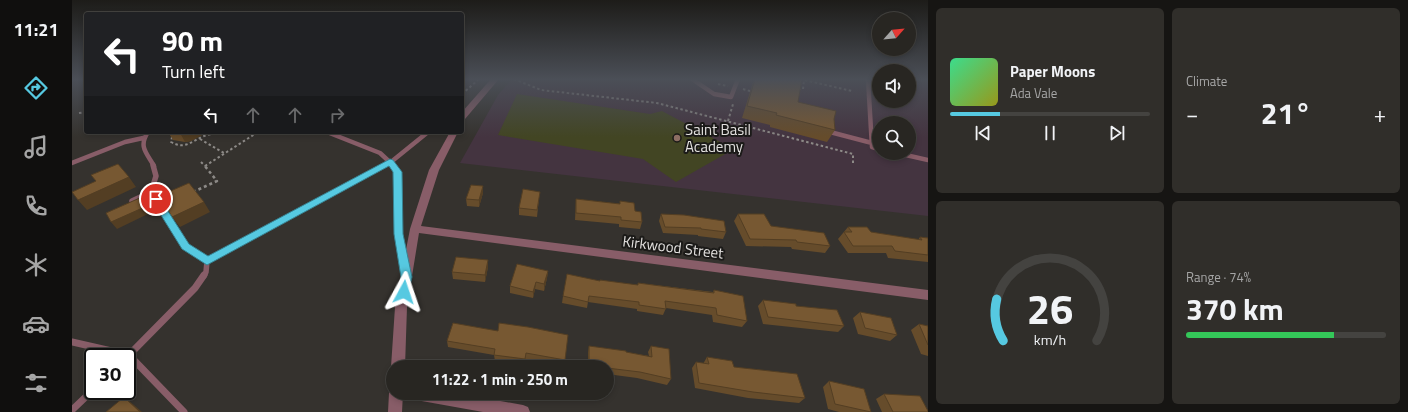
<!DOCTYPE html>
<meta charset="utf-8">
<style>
:root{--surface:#282622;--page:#302e2a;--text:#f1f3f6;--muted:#a5a5a5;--line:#444340;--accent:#56c9e1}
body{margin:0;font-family:"Titillium Web",sans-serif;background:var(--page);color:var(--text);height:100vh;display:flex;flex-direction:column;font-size:15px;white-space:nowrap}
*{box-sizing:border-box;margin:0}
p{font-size:13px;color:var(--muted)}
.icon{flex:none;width:22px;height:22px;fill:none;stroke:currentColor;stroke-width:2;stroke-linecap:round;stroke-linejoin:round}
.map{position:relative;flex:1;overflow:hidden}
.side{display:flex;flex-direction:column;gap:8px;padding:8px;background:#161513;width:480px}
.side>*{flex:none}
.hud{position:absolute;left:12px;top:12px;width:380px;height:122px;border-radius:4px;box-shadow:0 2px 6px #0003,0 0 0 1px var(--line);background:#202124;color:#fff;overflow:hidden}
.needle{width:26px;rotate:63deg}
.buttons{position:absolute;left:800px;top:12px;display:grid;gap:8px}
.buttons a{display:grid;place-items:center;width:44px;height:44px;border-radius:50%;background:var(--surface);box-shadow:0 2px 6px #0003,0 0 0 1px var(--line);font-size:20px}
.speed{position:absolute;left:12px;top:348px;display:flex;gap:8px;font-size:20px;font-weight:700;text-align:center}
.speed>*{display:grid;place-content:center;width:52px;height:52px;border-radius:50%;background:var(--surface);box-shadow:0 2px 6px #0003,0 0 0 1px var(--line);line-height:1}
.speed .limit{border:2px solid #111;border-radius:6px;background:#fff;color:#111}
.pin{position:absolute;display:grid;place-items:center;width:34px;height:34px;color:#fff;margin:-17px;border:2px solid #fff;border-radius:50%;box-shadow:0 1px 4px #0007}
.me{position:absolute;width:44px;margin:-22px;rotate:5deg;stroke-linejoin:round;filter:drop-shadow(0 0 3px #0008)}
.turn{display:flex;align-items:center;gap:14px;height:84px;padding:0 12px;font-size:18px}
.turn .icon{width:52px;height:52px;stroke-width:2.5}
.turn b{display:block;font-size:28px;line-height:34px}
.lanes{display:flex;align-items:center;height:38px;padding:0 12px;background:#0003;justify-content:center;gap:20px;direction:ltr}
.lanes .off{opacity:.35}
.big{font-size:30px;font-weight:700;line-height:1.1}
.side .widget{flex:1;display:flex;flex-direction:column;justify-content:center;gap:6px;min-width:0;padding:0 14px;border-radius:6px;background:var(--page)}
.side .dial{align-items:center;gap:0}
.dial svg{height:104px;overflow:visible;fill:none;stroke:var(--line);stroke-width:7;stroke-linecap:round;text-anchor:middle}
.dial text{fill:var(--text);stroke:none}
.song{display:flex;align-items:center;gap:12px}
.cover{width:48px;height:48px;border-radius:6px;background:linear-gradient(135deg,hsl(150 70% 55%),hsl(60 70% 35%))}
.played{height:4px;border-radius:2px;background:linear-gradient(90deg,var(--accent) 25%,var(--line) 25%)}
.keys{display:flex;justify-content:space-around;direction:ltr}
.heat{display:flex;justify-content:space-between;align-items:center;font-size:22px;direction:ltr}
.charge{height:6px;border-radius:3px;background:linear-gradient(90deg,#34c759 74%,var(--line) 0)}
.side .tiles{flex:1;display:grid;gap:8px;grid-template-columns:repeat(2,1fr)}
.trip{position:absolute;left:314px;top:360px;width:228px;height:40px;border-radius:20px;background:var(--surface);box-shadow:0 2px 6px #0003,0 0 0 1px var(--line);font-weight:700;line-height:40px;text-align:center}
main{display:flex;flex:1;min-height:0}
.menu{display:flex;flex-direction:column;width:72px;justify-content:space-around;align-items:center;background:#100f0e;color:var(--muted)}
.menu .icon{width:28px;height:28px}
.menu .current{color:var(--accent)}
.menu b{font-size:18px;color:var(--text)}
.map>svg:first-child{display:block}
.education{fill:#443440;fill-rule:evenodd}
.green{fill:#424523}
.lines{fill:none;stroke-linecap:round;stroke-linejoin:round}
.path-far1{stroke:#8d8a87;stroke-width:2;stroke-dasharray:2.5 2.5;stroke-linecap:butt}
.path{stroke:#8d8a87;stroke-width:2.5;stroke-dasharray:3 3;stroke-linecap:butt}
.service-far2{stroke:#885d68;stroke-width:4.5}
.service-far1{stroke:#885d68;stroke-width:5.5}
.service{stroke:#885d68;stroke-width:7}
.minor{fill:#885d68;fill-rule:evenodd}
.wall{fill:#664c2b}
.shaded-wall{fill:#533e23}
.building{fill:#775832;stroke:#533e23}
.route{fill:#56c9e1;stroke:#388392}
.education-dot{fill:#8d6e63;stroke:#1b1a18;stroke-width:1.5}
.labels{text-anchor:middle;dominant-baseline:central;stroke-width:4;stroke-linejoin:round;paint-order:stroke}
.poi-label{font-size:15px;fill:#e2e0de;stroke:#1b1a18;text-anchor:start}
.street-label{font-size:15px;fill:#e2e0de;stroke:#1b1a18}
</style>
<main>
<nav class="menu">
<b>11:21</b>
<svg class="icon current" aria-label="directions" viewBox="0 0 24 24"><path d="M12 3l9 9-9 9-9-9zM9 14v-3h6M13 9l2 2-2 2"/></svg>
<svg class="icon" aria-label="music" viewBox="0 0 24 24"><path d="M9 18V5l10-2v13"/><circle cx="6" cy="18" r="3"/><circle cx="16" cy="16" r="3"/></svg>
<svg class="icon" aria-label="phone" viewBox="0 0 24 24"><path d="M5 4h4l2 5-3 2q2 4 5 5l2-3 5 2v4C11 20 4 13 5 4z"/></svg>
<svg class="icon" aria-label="climate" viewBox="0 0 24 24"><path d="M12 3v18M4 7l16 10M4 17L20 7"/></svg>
<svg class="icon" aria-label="car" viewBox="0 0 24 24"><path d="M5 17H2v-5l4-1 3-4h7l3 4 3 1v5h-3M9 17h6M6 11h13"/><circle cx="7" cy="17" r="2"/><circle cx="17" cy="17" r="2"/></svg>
<svg class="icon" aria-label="filters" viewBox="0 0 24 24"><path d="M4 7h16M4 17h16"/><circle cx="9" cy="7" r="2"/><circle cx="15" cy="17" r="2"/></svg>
</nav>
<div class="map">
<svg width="856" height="412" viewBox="0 0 856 412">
<rect width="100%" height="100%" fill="#35322e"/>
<path class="education" d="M440 79H807V101H837V79H856V216L388 163 426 95ZM807 123H837V153H807Z"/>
<path class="green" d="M445 94 578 114 590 111 652 144 655 153 604 182 571 159 426 135Z"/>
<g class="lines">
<path class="path-far1" d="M442 79 469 90 585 103 781 154V165
M728 79 780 91
M646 84 656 86
M671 89 678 91
M726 89H731L732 80
M390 94 407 79
M7 113 14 112
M656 121 661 104
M101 132 99 142C113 150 120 141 132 136 137 134 143 134 148 132
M128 139 152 153
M129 162 133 166
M133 166 186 132"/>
<path class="path" d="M121 192 145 181 132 165"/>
<path class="service-far2" d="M620 79 642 94 659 97 666 79
M796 79 800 147 807 149
M76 132C66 147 75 153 82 166
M255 132 308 153 322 166
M758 132 800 143
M825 153 856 160
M0 163 53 142 71 138
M311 166 319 162 356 132"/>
<path class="service-far1" d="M321 165 326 172V234L333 269
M79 192 84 176 81 165
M60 201 79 192 114 247 135 261 313 165
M132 276 134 272 135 261"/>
<path class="service" d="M0 342 57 355
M0 410 21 390
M112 412 57 355 123 288 132 275"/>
<path class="minor" d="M419 79H427L393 119H390V112Z
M378 132H386L367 170 349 226 856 290V300L347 233 335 307 333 367H321V371L319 367 323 307 338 229 357 170Z
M321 387V393H331L330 412H316L317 393Z
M337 393H384L451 405 456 407 458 412H411L344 400 339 398Z"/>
</g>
<path class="wall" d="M682 79H730L726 102 762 119 763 130 755 142 698 127V125L670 118Z
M96 132H131L130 135 119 141 113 142 101 140Z
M411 186V193L407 207 395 206 394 199Z
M467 198 465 217 447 215V208Z
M504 199 548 204V201L563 211 570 222 568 229 547 227V224L503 220Z
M589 214 654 232 651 239 626 236V235L591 233 587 221Z
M666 214 699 226 758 246 753 253 720 249 719 247 674 246 662 221Z
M776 227 799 232 846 240 848 237 856 238V262L816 258 814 253H776L766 239Z
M416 260V267L413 282 381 279 380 272Z
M476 271 475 278 472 291 463 289 461 298 438 293V286Z
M566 283 641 292 642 290 675 321 670 327 641 322 640 315 594 308 591 315 565 311V309L516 302 515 308 490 303 491 296 566 285Z
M691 300 772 326 766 332 691 324 686 306Z
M788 312 825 335 818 341 786 334 781 318Z
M381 323 493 360 492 366 453 359V365L423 361 422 355 376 347 375 341Z
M847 324 856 326V356L849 354 839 330Z
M517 346 577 356 576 352 579 346 599 379 595 385 565 378 535 374V367H516V352Z
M635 357 662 367 733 398 727 403 676 398 623 388 620 368 624 362 631 364Z
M757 381 799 412H767L756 409 751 387Z
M812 394 856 412H810L804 399Z"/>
<path class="shaded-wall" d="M113 132H131L130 135 119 141 113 142 108 133Z
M57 177 64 187 15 210 6 200Z
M411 186V193L407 207V200Z
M70 197 80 212 45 229 39 222Z
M132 202 138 212 108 227 100 217Z
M416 260V267L413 282V275Z
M476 271 475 278 472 291V284Z
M464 282 463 289 461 298V292Z
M52 397 62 405 70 412H68Z"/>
<path class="building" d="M683 79H730L726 102 764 111 762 119 763 130 704 115 705 113 675 106Z
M101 132H113L108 133Z
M46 164 57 177 6 200 0 192 24 181 19 175Z
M117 183 132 202 100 217 87 196Z
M399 185 411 186 407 200 394 199Z
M451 189 468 192 465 210 447 208Z
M70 197 75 206 39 222 34 213Z
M504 199 548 204V201L562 203 563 211 569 212 570 222 549 220V217L504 213Z
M589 214 612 215 652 221 654 232 629 229V228L593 227Z
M666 214H692L699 226 752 233 758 246 725 242 724 240 678 239Z
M776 227H795L799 232 850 240 848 237 856 238V255L823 251 820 246H781L772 232H780Z
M384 257 416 260 413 275 380 272Z
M445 264 476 271 472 284 464 282 461 292 438 286Z
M495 274 528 281V280L566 285V283L642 293V290L671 296 675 321 645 315 644 308 593 301 594 309 567 305V302L517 296 516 302 491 296Z
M691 300 724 304V306L765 310 772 326 696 317Z
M788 312 819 318 825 335 793 328Z
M381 323 426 331 427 323 456 327 496 335 493 360 454 353 453 359 422 355 423 349 375 341Z
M847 324 856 326V345Z
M517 346 554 351V352L580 357 579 346 597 349 599 379 568 372 535 368V367H529L517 365Z
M635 357 660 361 662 367 725 374 733 398 681 392 627 383 624 362 637 364Z
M757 381 792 389 799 412 763 404Z
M812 394 848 396 856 411V412H821Z
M52 397 68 412H34Z"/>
<linearGradient id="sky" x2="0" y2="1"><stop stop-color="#1d1c19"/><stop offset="0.58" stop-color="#4b4f57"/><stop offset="1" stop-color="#4b4f57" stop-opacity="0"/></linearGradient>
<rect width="856" height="137" fill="url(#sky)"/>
<path class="route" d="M318 159 321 160 330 172 331 234 340 277 336 295 332 297 328 295 327 292 329 277 322 234 321 172 317 166 135 265 110 249 79 199 80 197H87L117 244 136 256Z"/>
<circle class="education-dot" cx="605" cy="138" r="4"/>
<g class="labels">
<g class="poi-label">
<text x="613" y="129">Saint Basil<tspan x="613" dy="17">Academy</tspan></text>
</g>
<g class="street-label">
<text transform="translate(601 247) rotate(7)">Kirkwood Street</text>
</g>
</g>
</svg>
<div class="buttons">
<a><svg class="needle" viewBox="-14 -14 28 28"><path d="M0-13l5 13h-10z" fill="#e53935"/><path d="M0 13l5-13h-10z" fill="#a5a5a5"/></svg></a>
<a><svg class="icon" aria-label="sound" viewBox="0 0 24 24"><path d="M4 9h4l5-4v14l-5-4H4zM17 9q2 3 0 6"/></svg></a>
<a><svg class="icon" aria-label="search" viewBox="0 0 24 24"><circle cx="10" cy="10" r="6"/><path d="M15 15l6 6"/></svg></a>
</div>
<div class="speed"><div class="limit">30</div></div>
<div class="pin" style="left:84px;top:199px;background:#d93025"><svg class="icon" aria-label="arrive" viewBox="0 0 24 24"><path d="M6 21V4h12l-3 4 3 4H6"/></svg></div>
<svg class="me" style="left:332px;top:292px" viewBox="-20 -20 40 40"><path d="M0-17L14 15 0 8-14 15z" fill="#56c9e1" stroke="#fff" stroke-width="4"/></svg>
<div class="trip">11:22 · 1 min · 250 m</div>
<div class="hud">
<div class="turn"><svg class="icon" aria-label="left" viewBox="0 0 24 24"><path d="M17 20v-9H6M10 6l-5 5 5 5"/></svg><div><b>90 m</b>Turn left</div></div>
<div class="lanes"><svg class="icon" aria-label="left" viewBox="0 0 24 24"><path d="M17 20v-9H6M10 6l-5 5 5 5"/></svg><svg class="icon off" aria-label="ahead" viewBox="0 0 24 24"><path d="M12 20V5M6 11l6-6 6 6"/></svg><svg class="icon off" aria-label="ahead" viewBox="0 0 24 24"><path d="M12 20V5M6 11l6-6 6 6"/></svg><svg class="icon off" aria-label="right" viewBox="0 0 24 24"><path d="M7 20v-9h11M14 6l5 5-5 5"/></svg></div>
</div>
</div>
<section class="side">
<div class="tiles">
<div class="widget">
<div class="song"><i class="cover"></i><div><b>Paper Moons</b><p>Ada Vale</p></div></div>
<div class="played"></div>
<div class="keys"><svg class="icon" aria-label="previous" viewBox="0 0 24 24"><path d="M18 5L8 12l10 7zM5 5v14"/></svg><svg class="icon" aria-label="pause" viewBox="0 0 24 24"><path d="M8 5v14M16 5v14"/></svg><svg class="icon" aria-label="next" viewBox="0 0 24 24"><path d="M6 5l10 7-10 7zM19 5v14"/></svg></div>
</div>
<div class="widget"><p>Climate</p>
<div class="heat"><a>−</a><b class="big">21°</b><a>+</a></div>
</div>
<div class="widget dial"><svg viewBox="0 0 100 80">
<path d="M14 69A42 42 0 1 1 86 69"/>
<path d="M14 69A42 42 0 0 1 9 37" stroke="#56c9e1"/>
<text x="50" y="56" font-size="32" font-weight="700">26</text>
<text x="50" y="72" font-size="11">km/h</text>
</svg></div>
<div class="widget"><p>Range · 74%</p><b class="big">370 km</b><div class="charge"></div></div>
</div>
</section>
</main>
